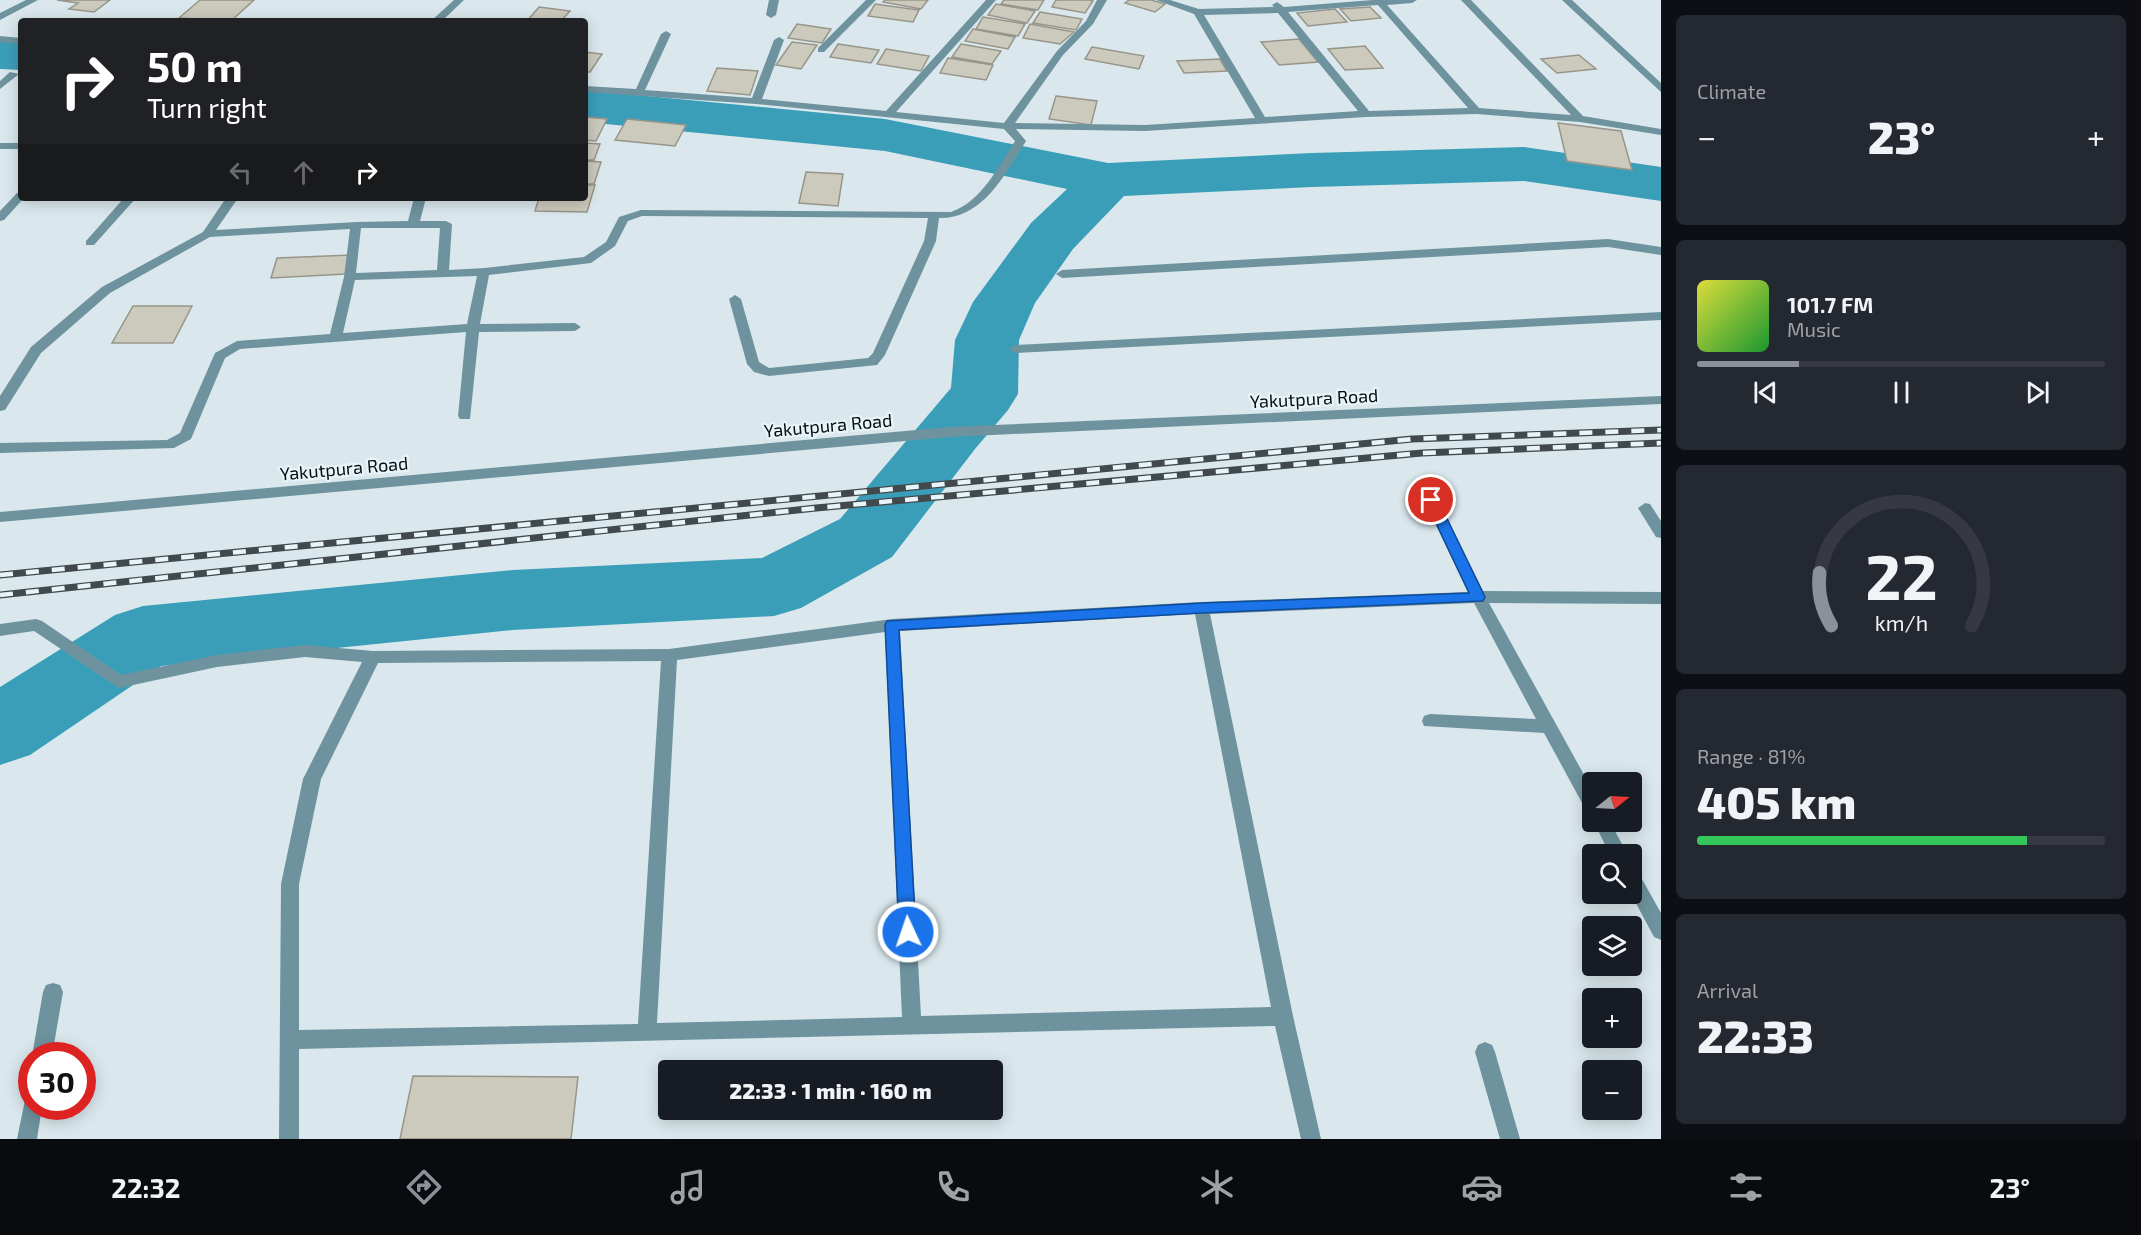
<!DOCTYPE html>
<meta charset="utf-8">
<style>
:root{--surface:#171b24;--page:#242831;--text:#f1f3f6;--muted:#9ea1a6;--line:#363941;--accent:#8c9099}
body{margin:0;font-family:"Exo 2",sans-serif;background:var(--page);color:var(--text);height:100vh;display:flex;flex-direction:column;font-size:22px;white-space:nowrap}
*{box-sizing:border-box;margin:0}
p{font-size:20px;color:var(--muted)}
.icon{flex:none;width:33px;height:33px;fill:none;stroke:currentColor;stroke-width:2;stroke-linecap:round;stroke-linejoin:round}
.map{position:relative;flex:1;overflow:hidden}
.sheet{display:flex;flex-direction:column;gap:15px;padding:15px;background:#0d0f14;width:480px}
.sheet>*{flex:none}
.guide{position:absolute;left:18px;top:18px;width:570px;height:183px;border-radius:6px;box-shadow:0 3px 15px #0003;background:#202124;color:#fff;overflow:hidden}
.needle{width:39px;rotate:72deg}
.tools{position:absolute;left:1582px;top:772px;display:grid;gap:12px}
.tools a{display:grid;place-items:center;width:60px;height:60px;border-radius:6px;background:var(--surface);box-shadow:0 3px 15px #0003;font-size:30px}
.speed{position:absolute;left:18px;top:1042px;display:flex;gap:12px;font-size:30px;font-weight:700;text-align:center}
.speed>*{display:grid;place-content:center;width:78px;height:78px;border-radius:50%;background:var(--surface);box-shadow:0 3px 15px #0003;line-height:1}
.speed .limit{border:9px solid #d22;background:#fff;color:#111}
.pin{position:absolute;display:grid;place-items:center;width:51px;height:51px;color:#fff;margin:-26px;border:3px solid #fff;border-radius:50%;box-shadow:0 2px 6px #0007}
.me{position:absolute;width:66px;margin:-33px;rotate:357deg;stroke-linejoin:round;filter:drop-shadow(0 0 4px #0008)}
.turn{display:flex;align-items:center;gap:21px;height:126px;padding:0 30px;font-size:27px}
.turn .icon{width:78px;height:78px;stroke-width:2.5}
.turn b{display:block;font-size:42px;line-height:51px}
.lanes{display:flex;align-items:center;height:57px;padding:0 30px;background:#0003;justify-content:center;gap:30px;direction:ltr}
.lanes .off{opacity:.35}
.big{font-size:45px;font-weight:800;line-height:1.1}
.sheet .widget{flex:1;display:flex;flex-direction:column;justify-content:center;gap:9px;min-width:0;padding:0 21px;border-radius:9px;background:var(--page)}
.sheet .dial{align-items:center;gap:0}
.dial svg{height:156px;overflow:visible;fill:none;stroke:var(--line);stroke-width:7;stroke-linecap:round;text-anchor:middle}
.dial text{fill:var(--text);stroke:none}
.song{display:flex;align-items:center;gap:18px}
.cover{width:72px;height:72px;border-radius:9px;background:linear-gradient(135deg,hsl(60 70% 55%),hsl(130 70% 35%))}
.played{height:6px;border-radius:3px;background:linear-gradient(90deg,var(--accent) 25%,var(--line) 25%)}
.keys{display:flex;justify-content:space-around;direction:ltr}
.heat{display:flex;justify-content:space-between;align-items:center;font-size:33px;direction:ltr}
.charge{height:9px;border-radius:4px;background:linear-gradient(90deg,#34c759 81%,var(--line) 0)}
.trip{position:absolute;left:658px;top:1060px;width:345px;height:60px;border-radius:6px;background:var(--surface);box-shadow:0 3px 15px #0003;font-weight:800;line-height:60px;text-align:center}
.dock{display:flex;height:96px;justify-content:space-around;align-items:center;background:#090b0e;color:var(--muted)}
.dock .icon{width:42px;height:42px}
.dock .on{color:var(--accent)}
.dock b{font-size:27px;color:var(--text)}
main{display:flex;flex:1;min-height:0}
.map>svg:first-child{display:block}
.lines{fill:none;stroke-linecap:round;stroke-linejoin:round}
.river{fill:#3b9eb8;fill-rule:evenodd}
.building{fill:#cccabd;stroke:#979589;stroke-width:1.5}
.minor{fill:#6e939e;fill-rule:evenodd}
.tertiary{fill:#6e939e;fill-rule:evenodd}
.rail-casing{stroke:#41494c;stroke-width:7}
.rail{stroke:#e7f5fa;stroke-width:4.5;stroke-dasharray:13;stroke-linecap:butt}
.route{fill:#1a73e8;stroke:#114b97;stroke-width:1.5}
.labels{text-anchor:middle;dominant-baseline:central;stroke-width:4.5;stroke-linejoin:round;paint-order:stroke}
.street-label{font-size:18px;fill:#080d0f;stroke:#e7f5fa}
</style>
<main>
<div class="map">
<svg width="1661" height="1139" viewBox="0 0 1661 1139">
<rect width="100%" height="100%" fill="#dae8ed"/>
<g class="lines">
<path class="river" d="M0 39 21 40V70L0 69Z
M585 90 885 119 1108 163 1312 153 1524 147 1661 167V201L1524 181 1312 187 1124 196 1073 249 1035 303 1019 340 1018 394 1008 410 975 449 892 557 801 608 774 616 513 630 161 666 30 755 0 765V687L115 615 143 606 513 570 762 558 840 519 951 388 955 340 973 302 1031 223 1067 189 885 151 585 122Z"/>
</g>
<path class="building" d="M57 0H110L94 12 69 9 78 3Z
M200 0H254L231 21 179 18Z
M885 0H928L921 9 883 2Z
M1004 0H1044L1038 10 1001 4Z
M1056 0H1089L1093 1 1085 13 1052 7Z
M1129 0H1151L1165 4 1155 12 1125 3Z
M875 4 919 10 913 22 868 16Z
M996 4 1035 11 1027 23 988 15Z
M539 7 570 11 561 21H527Z
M1370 7 1381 18 1351 21 1340 9Z
M1335 9 1347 22 1308 26 1297 13Z
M1040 12 1082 19 1076 30 1033 23Z
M983 17 1025 24 1018 36 976 29Z
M797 24 831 29 822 43 788 38Z
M1030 24 1074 32 1060 44 1023 38Z
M973 29 1015 37 1008 49 965 41Z
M1299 39 1318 62 1279 65 1261 42Z
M792 42 817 45 801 69 776 65Z
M838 44 879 50 871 63 830 57Z
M961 44 1001 51 992 64 952 57Z
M1365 46 1383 68 1345 70 1328 49Z
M1092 47 1144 56 1139 69 1085 59Z
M886 49 929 56 921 71 877 64Z
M585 52 602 54 590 72H585Z
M1579 55 1596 69 1557 73 1541 59Z
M948 58 993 65 986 80 940 73Z
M1220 59 1227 71 1184 73 1177 61Z
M717 68 758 71 750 95 707 91Z
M1056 96 1097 101 1091 125 1049 119Z
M585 117 607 119 596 141 585 140Z
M627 119 686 125 675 146 615 140Z
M1558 123 1621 131 1632 170 1567 161Z
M585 143 600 144 594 160H585Z
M585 161 601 162 594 184H585Z
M806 172 843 174 838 206 799 203Z
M585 185H595L587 212 535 211 539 198H585Z
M351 255 346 274 271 278 277 258Z
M133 306H192L173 343H112Z
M413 1076 578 1077 571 1139H400Z"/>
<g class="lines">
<path class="minor" d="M26 0H38L0 20V13Z
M454 0H464L442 21H431Z
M769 0H779L776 15 771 18 766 15Z
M866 0H876L824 52H818V48Z
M986 0H996L896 112 1004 123 1057 51 1086 21 1097 0H1107L1093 24 1063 55 1015 123 1145 125 1255 118 1194 14 1156 0H1170L1199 9 1274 7 1272 5 1277 2 1284 7 1373 0H1417L1412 3 1387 5 1479 108 1571 115 1461 0H1471L1583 116 1661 129V135L1580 122 1476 114 1366 117 1145 131 1016 129 1026 141C1005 174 983 219 939 218L936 241 885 355 877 365 769 376 754 372 747 364 729 299 735 295 741 299 759 362 769 368 868 358 873 353 924 241 928 218 642 216 628 221 615 246 591 263 489 275 480 324 575 323 581 327 575 331 479 332 470 419H460L458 416 466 332 240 349 225 358 191 439 174 448 0 453V443L167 440 180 433 215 353 237 341 330 334 344 277 350 229 210 237 110 293 41 353 5 410 0 411V396L31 347 102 287 203 232 226 198H238L216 230 356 222 408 221 414 198H426L420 221H446L452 224 449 270 484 268 584 257 606 242 619 217 641 210 951 212C981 202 999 166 1015 141L1004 129 756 104 585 92V86L636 89 661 34 666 31 671 34 645 90 752 98 774 40 779 37 784 40 762 99 886 111ZM1378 5 1468 108 1369 111 1288 12ZM1278 13 1358 111 1265 117 1204 15ZM361 228H440L437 270 356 273ZM477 276 467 324 343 333 355 280Z
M1562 0H1572L1661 83V92Z
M10 72 19 74 0 89V81Z
M0 143H21V149H0Z
M21 192V198H24L4 220 0 221V211L17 193Z
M124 198H136L94 245H86V241Z
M1608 239 1661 247V255L1608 247 1062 278 1056 274 1062 270Z
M1661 312V320L1015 353 1009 349 1015 345Z
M1661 396V404L950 437 0 522V512L950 427Z
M1431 495 1438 500 1483 591 1661 592V604L1489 603 1593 791V815L1587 812 1544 733 1424 726 1422 721 1424 716 1430 714 1536 719 1474 603 1210 614 1293 1016 1321 1139H1301L1275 1026 299 1049V1139H279L281 884 303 779 362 662 305 657 217 667 119 688 34 631 0 636V624L36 619 42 621 121 675 217 655 305 645 373 651 669 649 892 619 1201 602 1468 592 1424 500ZM1195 614 1271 1007 921 1016 900 631ZM885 632 902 1017 657 1023 677 660ZM661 661 638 1024 299 1030V884L321 779 378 663Z
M1645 503 1650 504 1661 521V538L1656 537 1638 508Z
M1593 820 1610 822 1628 855H1610Z
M1632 870 1638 872 1661 913V940L1654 937 1631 894Z
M53 983 60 985 63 992 52 1056H32L43 992 46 985Z
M1485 1042 1492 1045 1495 1052 1520 1139H1500L1475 1052 1478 1045Z
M32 1097V1107H42L37 1139H17L25 1100Z"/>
<path class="tertiary" d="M0 36 21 38V44L0 42Z"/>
<g class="rail-casing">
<path id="rail" d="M0 575 1412 439 1661 430
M0 595 816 508 1422 453 1661 443"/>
</g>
<use href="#rail" class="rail"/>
</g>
<path class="route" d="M1431 495 1438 500 1485 597 1483 601 1202 613 899 630 916 932 914 937 908 939 901 937 899 932 885 625 887 621 1202 603 1469 593 1425 500Z"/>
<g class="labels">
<g class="street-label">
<text transform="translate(1314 398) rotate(-3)">Yakutpura Road</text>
<text transform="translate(828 425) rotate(-5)">Yakutpura Road</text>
<text transform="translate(344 468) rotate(-5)">Yakutpura Road</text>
</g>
</g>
</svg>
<div class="tools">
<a><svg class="needle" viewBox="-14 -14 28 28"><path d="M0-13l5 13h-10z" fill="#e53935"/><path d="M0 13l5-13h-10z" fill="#9ea1a6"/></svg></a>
<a><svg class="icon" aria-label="search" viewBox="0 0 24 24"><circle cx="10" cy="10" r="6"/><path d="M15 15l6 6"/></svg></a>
<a><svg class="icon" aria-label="layers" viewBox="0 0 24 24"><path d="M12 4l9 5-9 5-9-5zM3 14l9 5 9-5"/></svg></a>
<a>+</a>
<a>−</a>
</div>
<div class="speed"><div class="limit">30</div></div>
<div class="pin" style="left:1431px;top:500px;background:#d93025"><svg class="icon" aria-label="arrive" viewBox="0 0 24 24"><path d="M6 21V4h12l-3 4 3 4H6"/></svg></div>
<svg class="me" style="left:908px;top:932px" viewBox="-20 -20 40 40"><circle r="17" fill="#1a73e8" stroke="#fff" stroke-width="3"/><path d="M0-11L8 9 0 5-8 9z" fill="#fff"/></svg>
<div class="trip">22:33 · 1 min · 160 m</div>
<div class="guide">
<div class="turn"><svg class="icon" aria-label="right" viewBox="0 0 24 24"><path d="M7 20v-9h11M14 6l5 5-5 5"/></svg><div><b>50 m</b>Turn right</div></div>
<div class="lanes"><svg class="icon off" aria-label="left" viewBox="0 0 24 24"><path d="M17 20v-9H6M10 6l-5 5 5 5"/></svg><svg class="icon off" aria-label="ahead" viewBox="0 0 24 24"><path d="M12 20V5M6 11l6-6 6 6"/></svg><svg class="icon" aria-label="right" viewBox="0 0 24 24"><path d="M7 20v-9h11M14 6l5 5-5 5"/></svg></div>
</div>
</div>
<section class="sheet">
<div class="widget"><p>Climate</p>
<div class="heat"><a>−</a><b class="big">23°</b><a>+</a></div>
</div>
<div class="widget">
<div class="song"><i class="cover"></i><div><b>101.7 FM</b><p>Music</p></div></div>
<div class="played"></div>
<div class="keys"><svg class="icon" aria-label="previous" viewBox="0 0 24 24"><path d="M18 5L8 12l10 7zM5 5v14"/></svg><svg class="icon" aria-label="pause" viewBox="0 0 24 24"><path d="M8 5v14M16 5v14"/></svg><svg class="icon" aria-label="next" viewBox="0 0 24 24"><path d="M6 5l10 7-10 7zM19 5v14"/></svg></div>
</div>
<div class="widget dial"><svg viewBox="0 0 100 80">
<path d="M14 69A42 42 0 1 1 86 69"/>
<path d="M14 69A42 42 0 0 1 8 42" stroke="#8c9099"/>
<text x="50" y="56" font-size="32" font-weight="700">22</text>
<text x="50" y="72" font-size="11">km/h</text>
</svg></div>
<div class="widget"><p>Range · 81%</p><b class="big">405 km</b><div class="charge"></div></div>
<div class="widget"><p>Arrival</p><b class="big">22:33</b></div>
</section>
</main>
<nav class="dock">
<b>22:32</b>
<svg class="icon on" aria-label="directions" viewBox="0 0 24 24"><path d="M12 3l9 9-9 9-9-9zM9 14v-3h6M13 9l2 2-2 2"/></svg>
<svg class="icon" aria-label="music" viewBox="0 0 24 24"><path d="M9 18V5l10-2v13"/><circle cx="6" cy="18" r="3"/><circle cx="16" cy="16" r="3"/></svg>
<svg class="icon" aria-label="phone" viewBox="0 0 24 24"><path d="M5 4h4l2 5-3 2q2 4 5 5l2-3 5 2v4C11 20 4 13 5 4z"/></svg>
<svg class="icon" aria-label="climate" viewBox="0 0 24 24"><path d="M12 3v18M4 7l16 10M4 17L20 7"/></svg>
<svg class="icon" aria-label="car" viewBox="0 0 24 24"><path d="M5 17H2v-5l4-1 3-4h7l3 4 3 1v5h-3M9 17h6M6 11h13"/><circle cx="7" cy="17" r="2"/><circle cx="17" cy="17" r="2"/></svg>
<svg class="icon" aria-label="filters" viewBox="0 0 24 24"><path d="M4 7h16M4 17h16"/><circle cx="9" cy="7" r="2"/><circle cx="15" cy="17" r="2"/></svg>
<b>23°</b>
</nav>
